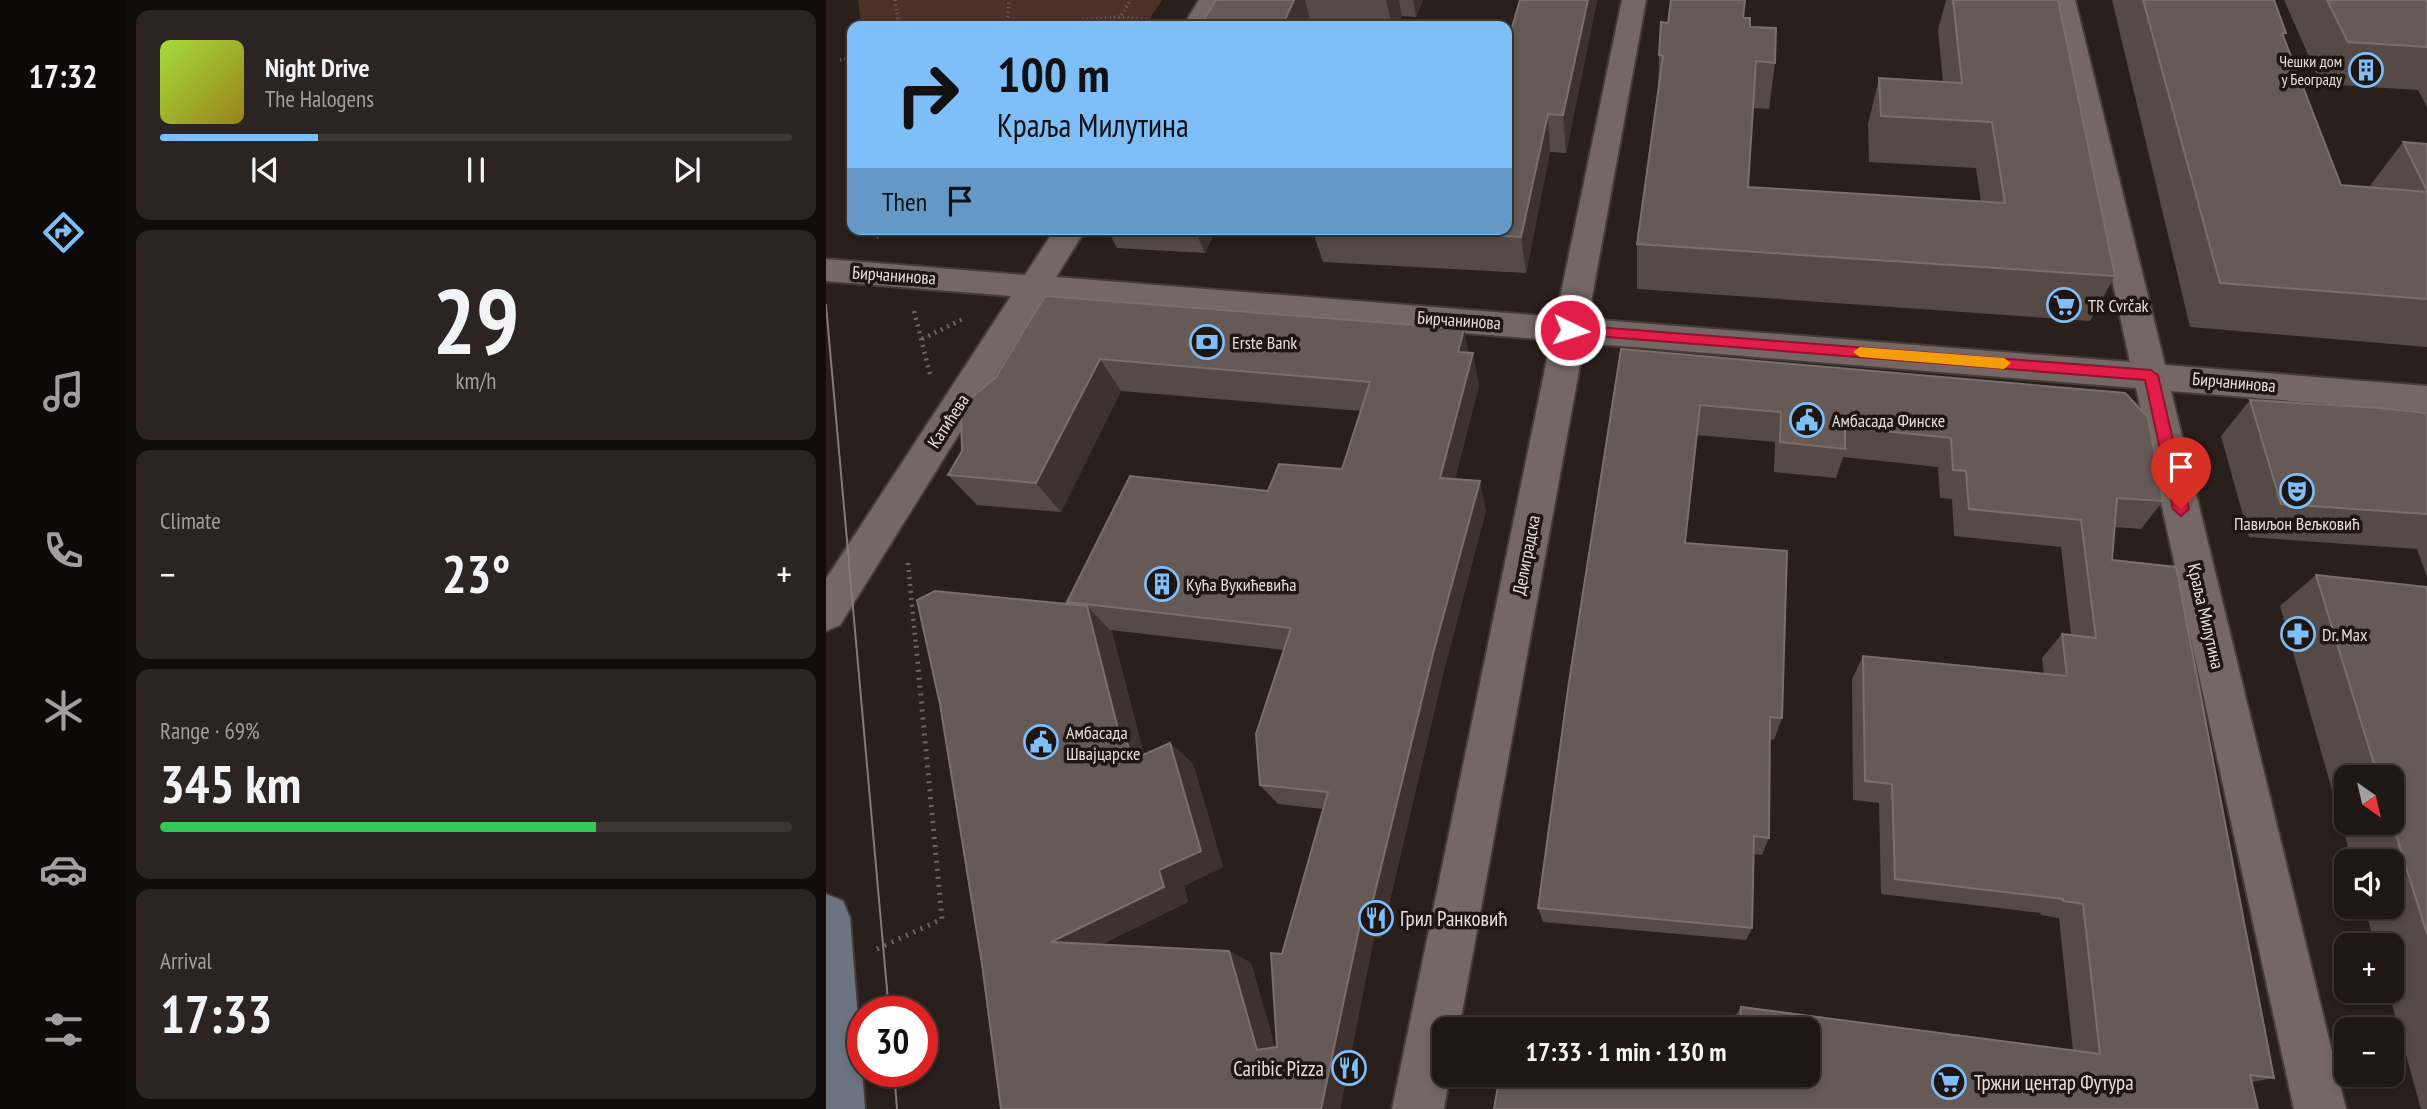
<!DOCTYPE html>
<meta charset="utf-8">
<style>
:root{--surface:#1f1714;--page:#2c2422;--text:#f1f3f6;--muted:#a19fa0;--line:#3c3634;--accent:#7ebef9}
body{margin:0;font-family:"PT Sans Narrow",sans-serif;background:var(--page);color:var(--text);height:100vh;display:flex;flex-direction:column;font-size:26px;white-space:nowrap}
*{box-sizing:border-box;margin:0}
p{font-size:23px;color:var(--muted)}
.icon{flex:none;width:38px;height:38px;fill:none;stroke:currentColor;stroke-width:2;stroke-linecap:round;stroke-linejoin:round}
.map{position:relative;flex:1;overflow:hidden}
.details{display:flex;flex-direction:column;gap:10px;padding:10px;background:#110d0b;width:700px}
.details>*{flex:none}
.hud{position:absolute;left:21px;top:21px;width:665px;height:214px;border-radius:14px;box-shadow:0 4px 10px #0003,0 0 0 2px var(--line);background:#7ebef9;color:#111;overflow:hidden}
.needle{width:46px;rotate:146deg}
.tools{position:absolute;left:1508px;top:765px;display:grid;gap:14px}
.tools a{display:grid;place-items:center;width:70px;height:70px;border-radius:14px;background:var(--surface);box-shadow:0 4px 10px #0003,0 0 0 2px var(--line);font-size:35px}
.speed{position:absolute;left:21px;top:996px;display:flex;gap:14px;font-size:35px;font-weight:700;text-align:center}
.speed>*{display:grid;place-content:center;width:91px;height:91px;border-radius:50%;background:var(--surface);box-shadow:0 4px 10px #0003,0 0 0 2px var(--line);line-height:1}
.speed .limit{border:10px solid #d22;background:#fff;color:#111}
.pin{position:absolute;display:grid;place-items:center;width:60px;height:60px;color:#fff;margin:-72px -30px;border-radius:50% 50% 50% 0;rotate:-45deg;box-shadow:0 0 7px #0007}
.pin .icon{rotate:45deg}
.me{position:absolute;width:77px;margin:-38px;rotate:94deg;stroke-linejoin:round;filter:drop-shadow(0 0 5px #0008)}
.turn{display:flex;align-items:center;gap:24px;height:147px;padding:0 35px;font-size:32px}
.turn .icon{width:91px;height:91px;stroke-width:2.5}
.turn b{display:block;font-size:49px;line-height:60px}
.then{display:flex;align-items:center;height:66px;padding:0 35px;background:#0003;gap:14px;font-size:26px}
.big{font-size:52px;font-weight:700;line-height:1.1}
.details .card{flex:1;display:flex;flex-direction:column;justify-content:center;gap:10px;min-width:0;padding:0 24px;border-radius:14px;background:var(--page)}
.details .dial{align-items:center;gap:0}
.dial b{font-size:91px;line-height:1}
.song{display:flex;align-items:center;gap:21px}
.cover{width:84px;height:84px;border-radius:10px;background:linear-gradient(135deg,hsl(80 70% 55%),hsl(50 70% 35%))}
.played{height:7px;border-radius:4px;background:linear-gradient(90deg,var(--accent) 25%,var(--line) 25%)}
.keys{display:flex;justify-content:space-around;direction:ltr}
.heat{display:flex;justify-content:space-between;align-items:center;font-size:38px;direction:ltr}
.charge{height:10px;border-radius:5px;background:linear-gradient(90deg,#34c759 69%,var(--line) 0)}
.trip{position:absolute;left:606px;top:1017px;width:388px;height:70px;border-radius:14px;background:var(--surface);box-shadow:0 4px 10px #0003,0 0 0 2px var(--line);font-weight:700;line-height:70px;text-align:center}
main{display:flex;flex:1;min-height:0}
.menu{display:flex;flex-direction:column;width:126px;justify-content:space-around;align-items:center;background:#0c0908;color:var(--muted)}
.menu .icon{width:49px;height:49px}
.menu .on{color:var(--accent)}
.menu b{font-size:32px;color:var(--text)}
.map>svg:first-child{display:block}
.green{fill:#4e3026}
.lines{fill:none;stroke-linecap:round;stroke-linejoin:round}
.minor-casing{stroke:#453c39;stroke-width:4}
.secondary-casing{stroke:#453c39;stroke-width:4}
.path-far2{stroke:#6f6663;stroke-width:3.5;stroke-dasharray:1 3.5;stroke-linecap:butt}
.path-far1{stroke:#6f6663;stroke-width:4.5;stroke-dasharray:2 5;stroke-linecap:butt}
.path{stroke:#6f6663;stroke-width:5;stroke-dasharray:2 6;stroke-linecap:butt}
.minor{fill:#756864;fill-rule:evenodd}
.secondary{fill:#6c7481;fill-rule:evenodd}
.tram{stroke:#847b78;stroke-width:2}
.wall{fill:#564a46;fill-rule:evenodd}
.shaded-wall{fill:#3d322e}
.building{fill:#655a56;stroke:#7a6f6b;stroke-width:2}
.route{fill:#e11d48;stroke:#92132f;stroke-width:2}
.slow{fill:#f59e0b}
.labels{text-anchor:middle;dominant-baseline:central;stroke-width:7;stroke-linejoin:round;paint-order:stroke}
.far-poi-label{font-size:16px;fill:#e6dedc;stroke:#1f1612;text-anchor:end}
.street-label{font-size:18px;fill:#e6dedc;stroke:#1f1612}
.poi-label{font-size:18px;fill:#e6dedc;stroke:#1f1612;text-anchor:start}
.near-poi-label{font-size:21px;fill:#e6dedc;stroke:#1f1612;text-anchor:start}
</style>
<main>
<nav class="menu">
<b>17:32</b>
<svg class="icon on" aria-label="directions" viewBox="0 0 24 24"><path d="M12 3l9 9-9 9-9-9zM9 14v-3h6M13 9l2 2-2 2"/></svg>
<svg class="icon" aria-label="music" viewBox="0 0 24 24"><path d="M9 18V5l10-2v13"/><circle cx="6" cy="18" r="3"/><circle cx="16" cy="16" r="3"/></svg>
<svg class="icon" aria-label="phone" viewBox="0 0 24 24"><path d="M5 4h4l2 5-3 2q2 4 5 5l2-3 5 2v4C11 20 4 13 5 4z"/></svg>
<svg class="icon" aria-label="climate" viewBox="0 0 24 24"><path d="M12 3v18M4 7l16 10M4 17L20 7"/></svg>
<svg class="icon" aria-label="car" viewBox="0 0 24 24"><path d="M5 17H2v-5l4-1 3-4h7l3 4 3 1v5h-3M9 17h6M6 11h13"/><circle cx="7" cy="17" r="2"/><circle cx="17" cy="17" r="2"/></svg>
<svg class="icon" aria-label="filters" viewBox="0 0 24 24"><path d="M4 7h16M4 17h16"/><circle cx="9" cy="7" r="2"/><circle cx="15" cy="17" r="2"/></svg>
</nav>
<section class="details">
<div class="card">
<div class="song"><i class="cover"></i><div><b>Night Drive</b><p>The Halogens</p></div></div>
<div class="played"></div>
<div class="keys"><svg class="icon" aria-label="previous" viewBox="0 0 24 24"><path d="M18 5L8 12l10 7zM5 5v14"/></svg><svg class="icon" aria-label="pause" viewBox="0 0 24 24"><path d="M8 5v14M16 5v14"/></svg><svg class="icon" aria-label="next" viewBox="0 0 24 24"><path d="M6 5l10 7-10 7zM19 5v14"/></svg></div>
</div>
<div class="card dial"><b>29</b><p>km/h</p></div>
<div class="card"><p>Climate</p>
<div class="heat"><a>−</a><b class="big">23°</b><a>+</a></div>
</div>
<div class="card"><p>Range · 69%</p><b class="big">345 km</b><div class="charge"></div></div>
<div class="card"><p>Arrival</p><b class="big">17:33</b></div>
</section>
<div class="map">
<svg width="1601" height="1109" viewBox="0 0 1601 1109">
<rect width="100%" height="100%" fill="#291f1b"/>
<path class="green" d="M32 0H336L319 26H35Z"/>
<g class="lines">
<g class="minor-casing">
<path id="minor" d="M373 0H397L383 26H357Z
M796 0H820L762 319 1304 362 1225 0H1249L1339 365 1601 386V412L1345 391 1520 1109H1468L1310 388 758 343 633 1029H618V1074H624L618 1109H566L725 340 217 299 14 625 0 631V579L185 296 0 281V259L199 275 229 229H260L230 277 730 317Z"/>
</g>
<g class="secondary-casing">
<path id="secondary" d="M0 894 17 901 24 918 39 1109H0Z"/>
</g>
<path class="path-far2" d="M69 0 73 26
M181 26 183 0
M185 26 295 17 337 22
M288 26 305 0
M14 60 26 58
M51 238 61 229"/>
<path class="path-far1" d="M88 311 104 374
M96 339 139 318
M82 563 90 647"/>
<path class="path" d="M51 949 116 919 90 645"/>
<use href="#minor" class="minor"/>
<use href="#secondary" class="secondary"/>
<path class="tram" d="M0 305 63 1012
M68 1071 71 1109"/>
</g>
<path class="wall" d="M390 0H597L590 17 576 16 572 26H374Z
M771 0 740 153 724 152 700 273 497 262 486 229H681L684 34Z
M1120 0H1232L1289 276 1264 321 811 289V244L832 92 833 55 842 23 917 18 949 63 943 109 927 108 922 187 1155 202 1150 168 1043 162 1042 124 1053 78 1117 82 1112 30Z
M1286 0H1448L1460 33 1457 37 1515 185 1543 187 1577 142 1601 144V347L1364 327Z
M1458 0H1601V107L1592 90 1495 84Z
M281 229H390L379 253 291 248Z
M219 296 638 329 642 353 653 385 629 479 660 510 617 674 555 938 548 937 514 1109H175L243 604 241 602 442 491 516 469 535 411 295 391 235 512 151 505 122 475 136 451 170 377ZM284 630 458 650 434 785 452 804 497 809 456 954 451 1047H449L425 963 403 951 276 944 362 902 358 886 397 867 367 764 344 743 320 754 317 751 286 632Z
M795 349 1299 393 1337 501 1315 529 1288 527 1286 560 1448 1078 1426 1082 982 1074V1029H908L909 1016 915 1007 1247 1051 1233 918 1215 915 1214 913 1055 894 1053 803 1027 800 1026 679 1037 656 1218 674 1216 658 1236 634 1245 635 1235 547 1128 536 1126 499 1114 498 1112 467 1017 457 1010 478 948 472 949 442 871 435 859 543 956 718 948 740 944 739 943 838 936 855 928 854 926 928 920 940 717 922 712 908Z
M1424 400 1601 413V577L1591 549 1423 537 1395 436Z
M1490 575 1601 587V1109H1595L1562 990H1566V945H1549L1538 906H1566V861H1526L1454 606ZM1521 777H1566V822H1521Z"/>
<path class="shaded-wall" d="M468 0H479L486 26H456Z
M560 0H573L576 16 572 26H566Z
M587 0H597L590 17Z
M762 0H771L740 153 737 115Z
M722 114 724 152 700 273 695 237Z
M368 229H390L379 253Z
M638 329 644 361 632 352Z
M647 353 653 385 622 507 614 478Z
M274 359 295 391 235 512 210 483Z
M654 481 660 510 617 674 555 938 541 925 608 650Z
M261 606 286 632 317 751 324 757 306 760 294 737Z
M344 743 367 764 397 867 358 886 362 902 256 954 225 942 333 870Z
M534 924 548 937 514 1109H495Z
M403 951 425 963 452 1057 431 1050Z"/>
<path class="building" d="M390 0H468L456 26H374Z
M694 0H762L737 115 722 114 695 237 560 229H681V34H684Z
M845 0H919L917 18H924V27L950 28 949 63 930 61 922 187 1179 203 1166 122 1055 116 1053 78 1136 83 1127 0H1232L1289 276 811 244 837 56 833 55 835 22 842 23Z
M1317 0H1448L1460 33H1456L1515 185 1601 192V299L1394 283Z
M1501 0H1601V47L1522 42Z
M1577 142 1601 144V191Z
M219 296 638 329 632 352 647 353 614 478 654 481 608 650 541 925 534 924 495 1109H175L156 964 114 704 91 600 109 591 261 606 294 737 299 735 306 760 344 743 375 851 333 870 338 887 225 942 403 951 431 1050 451 1047 445 953 456 954 502 792 434 785 430 734 465 628 241 602 304 476 442 491 453 464 516 469 544 382 274 359 210 483 122 475 136 451 135 416 144 399 170 377Z
M795 349 1299 393 1322 417 1337 501 1291 498 1286 560 1350 567 1448 1078 1424 1075 1432 1109H668L674 1074H982V1029H914L915 1007 1274 1054 1257 904 1237 901V899L1069 879 1066 784 1039 781 1037 656 1241 676 1236 634 1270 638 1255 520 1143 509 1140 471 1127 470 1125 438 1019 427V449L954 442 955 412 874 405 859 543 961 551 956 718 944 717 943 838 928 836 926 928 712 908 743 682Z
M1424 400 1553 408 1601 413V514L1455 504Z
M1490 575 1601 587V934L1566 822V777H1552Z
M683 1026 707 1029H682Z"/>
<path class="route" d="M744 325 1325 370 1332 375 1363 509 1355 516 1347 509 1319 380 744 334 737 330Z"/>
<path class="slow" d="M1034 347 1178 358 1185 363 1178 369 1034 357 1027 352Z"/>
<defs>
<g id="building-ring" transform="scale(1.75)"><circle r="9.5" fill="#1f1612" stroke="#7ebef9" stroke-width="1.5"/><path d="M-4-6H4V6H1V3H-1V6H-4ZM-2.5-4.3h1.7v1.8h-1.7ZM.8-4.3h1.7v1.8H.8ZM-2.5-1h1.7V.8h-1.7ZM.8-1h1.7V.8H.8Z" fill="#7ebef9"/></g>
<g id="supermarket-ring" transform="scale(1.75)"><circle r="9.5" fill="#1f1612" stroke="#7ebef9" stroke-width="1.5"/><path d="M-6-5.5h2.5l.6 2H6L4.5 2H-2.5L-4.4-4H-6ZM-1.5 3.2a1.3 1.3 0 1 0 .1 0ZM3 3.2a1.3 1.3 0 1 0 .1 0Z" fill="#7ebef9"/></g>
<g id="bank-ring" transform="scale(1.75)"><circle r="9.5" fill="#1f1612" stroke="#7ebef9" stroke-width="1.5"/><path d="M-6-4H6V4H-6ZM0-2.3a2.3 2.3 0 1 0 0 4.6a2.3 2.3 0 1 0 0-4.6Z" fill="#7ebef9"/></g>
<g id="civic-ring" transform="scale(1.75)"><circle r="9.5" fill="#1f1612" stroke="#7ebef9" stroke-width="1.5"/><path d="M-.6-6.5H3V-4.5H.6V-3L4-1V1h2V6H-6V1h2V-1L-.6-3ZM-1.2 2.5V6h2.4V2.5Z" fill="#7ebef9"/></g>
<g id="theatre-ring" transform="scale(1.75)"><circle r="9.5" fill="#1f1612" stroke="#7ebef9" stroke-width="1.5"/><path d="M-5-5.5Q0-4 5-5.5V0Q5 5 0 6Q-5 5-5 0ZM-3.3-2.5H-1v1.5H-3.3ZM1-2.5H3.3v1.5H1ZM-2.8 1Q0 5.5 2.8 1Z" fill="#7ebef9"/></g>
<g id="pharmacy-ring" transform="scale(1.75)"><circle r="9.5" fill="#1f1612" stroke="#7ebef9" stroke-width="1.5"/><path d="M-2-6h4v4h4v4h-4v4h-4v-4h-4v-4h4Z" fill="#7ebef9"/></g>
<g id="restaurant-ring" transform="scale(1.75)"><circle r="9.5" fill="#1f1612" stroke="#7ebef9" stroke-width="1.5"/><path d="M-5-6h1v4h1v-4h1v4h1v-4h1v5L-1.5 .5V6h-2V.5L-5-1ZM5-6V6H3V1.5H1.5Q1.5-4 5-6Z" fill="#7ebef9"/></g>
</defs>
<g fill-rule="evenodd">
<use href="#building-ring" x="1540" y="70"/>
<use href="#supermarket-ring" x="1238" y="305"/>
<use href="#bank-ring" x="381" y="342"/>
<use href="#civic-ring" x="981" y="420"/>
<use href="#theatre-ring" x="1471" y="491"/>
<use href="#building-ring" x="336" y="584"/>
<use href="#pharmacy-ring" x="1472" y="634"/>
<use href="#civic-ring" x="215" y="742"/>
<use href="#restaurant-ring" x="550" y="918"/>
<use href="#restaurant-ring" x="523" y="1068"/>
<use href="#supermarket-ring" x="1123" y="1082"/>
</g>
<g class="labels">
<g class="far-poi-label">
<text x="1516" y="61">Чешки дом<tspan x="1516" dy="18">у Београду</tspan></text>
</g>
<g class="street-label">
<text transform="translate(68 275) rotate(4)">Бирчанинова</text>
<text transform="translate(633 320) rotate(4)">Бирчанинова</text>
<text transform="translate(1408 382) rotate(5)">Бирчанинова</text>
<text transform="translate(122 421) rotate(-57)">Катићева</text>
<text transform="translate(700 555) rotate(-79)">Делиградска</text>
<text transform="translate(1380 616) rotate(77)">Краља Милутина</text>
</g>
<g class="poi-label">
<text x="1262" y="305">TR Cvrčak</text>
<text x="406" y="342">Erste Bank</text>
<text x="1006" y="420">Амбасада Финске</text>
<text x="1471" y="523" text-anchor="middle">Павиљон Вељковић</text>
<text x="360" y="584">Кућа Вукићевића</text>
<text x="1496" y="634">Dr. Max</text>
<text x="240" y="732">Амбасада<tspan x="240" dy="21">Швајцарске</tspan></text>
</g>
<g class="near-poi-label">
<text x="574" y="918">Грил Ранковић</text>
<text x="498" y="1068" text-anchor="end">Caribic Pizza</text>
<text x="1148" y="1082">Тржни центар Футура</text>
</g>
</g>
</svg>
<div class="tools">
<a><svg class="needle" viewBox="-14 -14 28 28"><path d="M0-13l5 13h-10z" fill="#e53935"/><path d="M0 13l5-13h-10z" fill="#a19fa0"/></svg></a>
<a><svg class="icon" aria-label="sound" viewBox="0 0 24 24"><path d="M4 9h4l5-4v14l-5-4H4zM17 9q2 3 0 6"/></svg></a>
<a>+</a>
<a>−</a>
</div>
<div class="speed"><div class="limit">30</div></div>
<div class="pin" style="left:1355px;top:509px;background:#d93025"><svg class="icon" aria-label="arrive" viewBox="0 0 24 24"><path d="M6 21V4h12l-3 4 3 4H6"/></svg></div>
<svg class="me" style="left:744px;top:330px" viewBox="-20 -20 40 40"><circle r="17" fill="#e11d48" stroke="#fff" stroke-width="3"/><path d="M0-11L8 9 0 5-8 9z" fill="#fff"/></svg>
<div class="trip">17:33 · 1 min · 130 m</div>
<div class="hud">
<div class="turn"><svg class="icon" aria-label="right" viewBox="0 0 24 24"><path d="M7 20v-9h11M14 6l5 5-5 5"/></svg><div><b>100 m</b>Краља Милутина</div></div>
<div class="then">Then<svg class="icon" aria-label="arrive" viewBox="0 0 24 24"><path d="M6 21V4h12l-3 4 3 4H6"/></svg></div>
</div>
</div>
</main>
